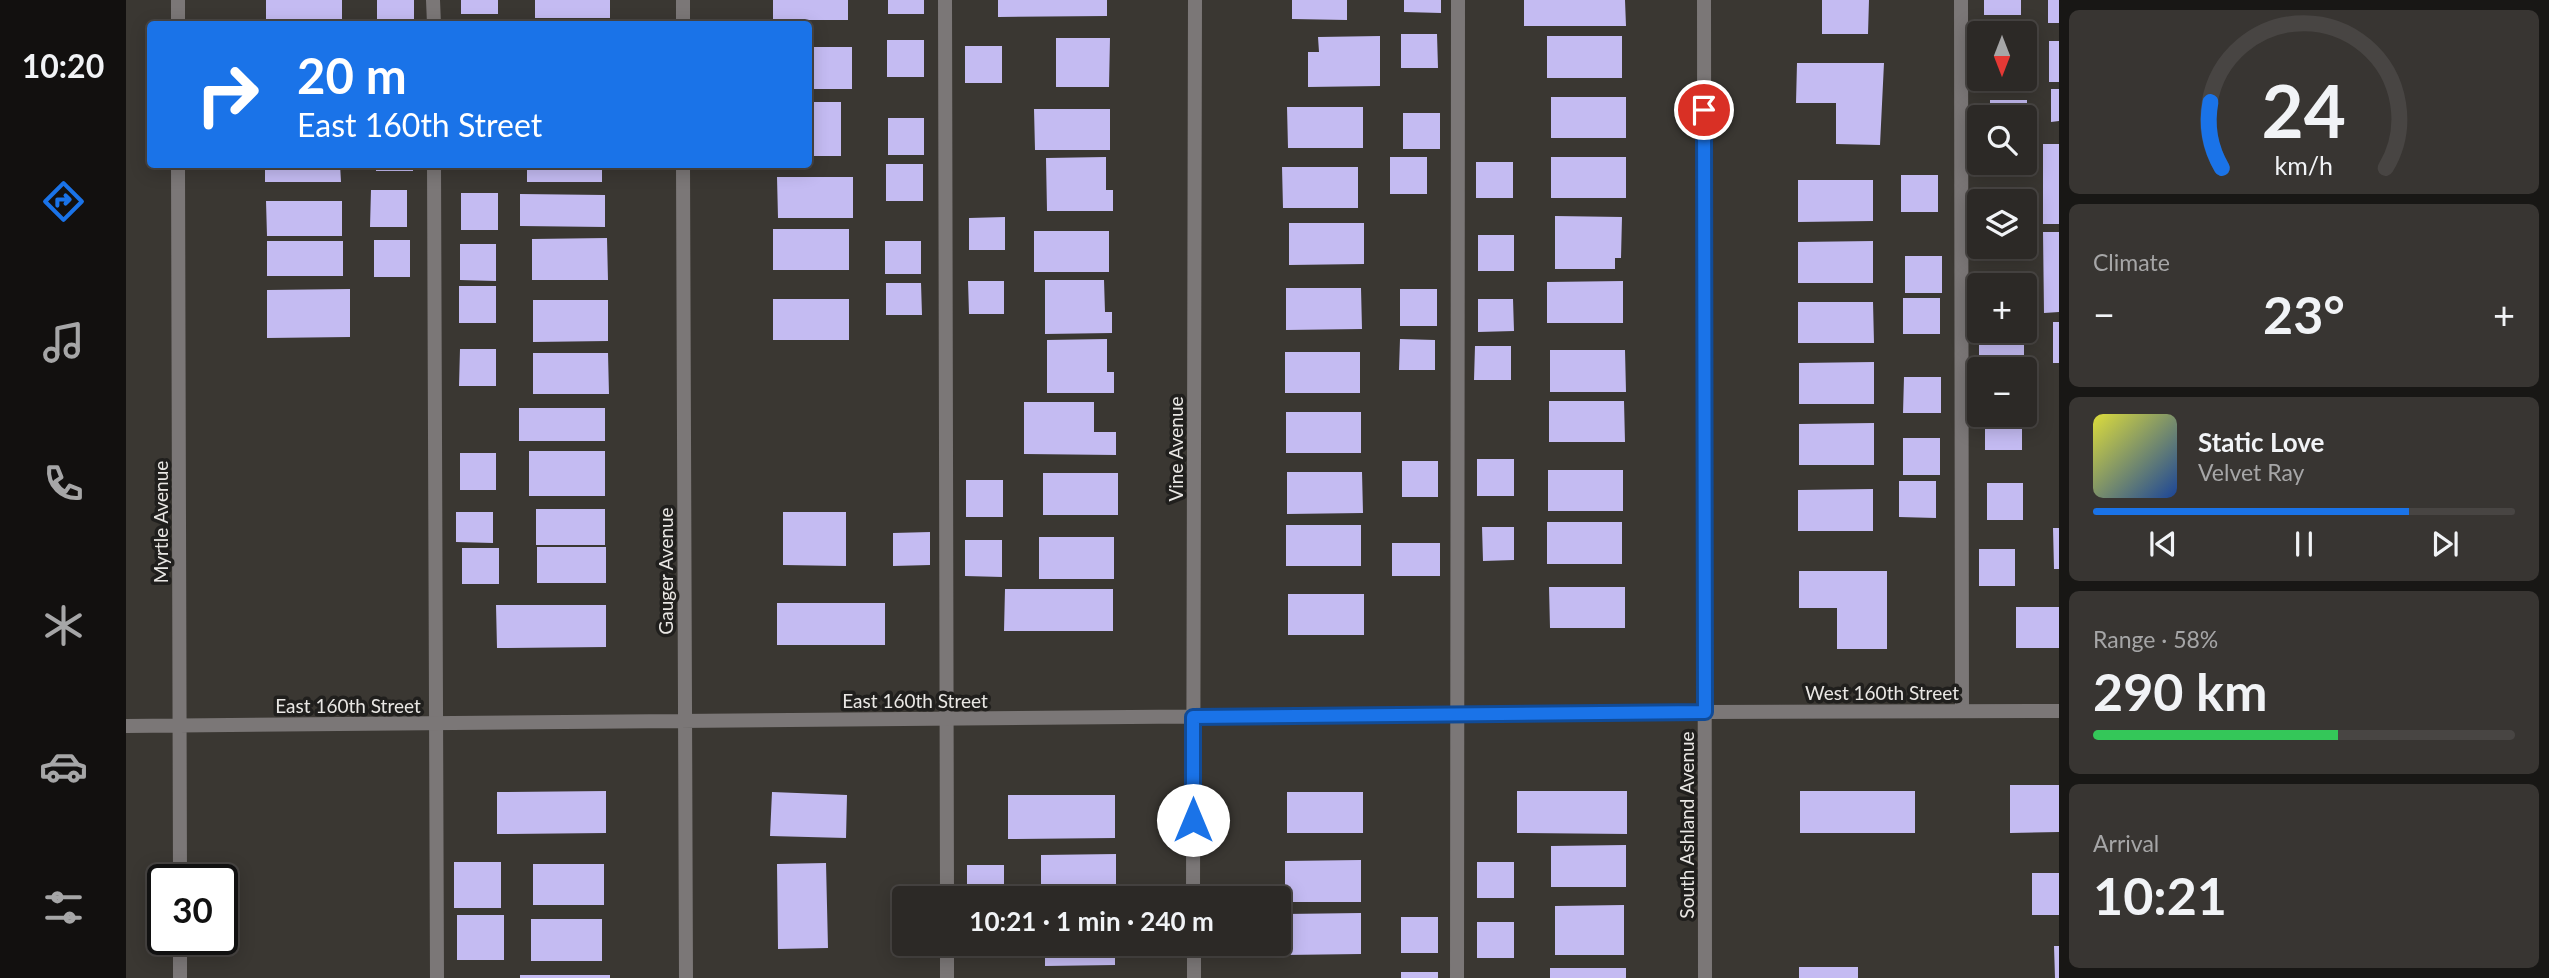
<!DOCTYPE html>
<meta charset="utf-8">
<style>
:root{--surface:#2c2926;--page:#383532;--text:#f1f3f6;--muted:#a6a6a7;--line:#484543;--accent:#1a73e8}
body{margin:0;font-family:Lato,sans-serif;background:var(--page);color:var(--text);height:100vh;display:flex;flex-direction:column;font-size:26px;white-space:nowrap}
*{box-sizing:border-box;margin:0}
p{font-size:23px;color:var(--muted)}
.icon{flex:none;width:38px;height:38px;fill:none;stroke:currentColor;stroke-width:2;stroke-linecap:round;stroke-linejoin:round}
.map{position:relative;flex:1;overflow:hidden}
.drawer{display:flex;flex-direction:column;gap:10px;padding:10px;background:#181715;width:490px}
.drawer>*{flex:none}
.guide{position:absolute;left:21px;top:21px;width:665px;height:147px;border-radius:7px;box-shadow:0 4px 18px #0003,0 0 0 2px var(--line);background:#1a73e8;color:#fff;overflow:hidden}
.needle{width:46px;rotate:180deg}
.tools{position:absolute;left:1841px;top:21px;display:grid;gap:14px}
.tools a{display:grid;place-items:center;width:70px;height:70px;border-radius:7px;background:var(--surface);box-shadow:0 4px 18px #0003,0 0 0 2px var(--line);font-size:35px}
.speed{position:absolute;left:21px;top:864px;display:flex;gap:14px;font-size:35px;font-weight:700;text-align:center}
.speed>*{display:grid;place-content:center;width:91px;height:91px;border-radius:50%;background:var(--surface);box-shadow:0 4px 18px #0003,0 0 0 2px var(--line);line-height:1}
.speed .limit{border:4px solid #111;border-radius:10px;background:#fff;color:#111}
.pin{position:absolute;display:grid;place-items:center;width:60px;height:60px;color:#fff;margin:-30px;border:4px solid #fff;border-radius:50%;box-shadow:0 2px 7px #0007}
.me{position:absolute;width:77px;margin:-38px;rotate:0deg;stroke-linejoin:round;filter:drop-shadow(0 0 5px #0008)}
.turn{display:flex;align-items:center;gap:24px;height:147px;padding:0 35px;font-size:32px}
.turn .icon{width:91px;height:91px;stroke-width:2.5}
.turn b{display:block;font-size:49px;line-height:60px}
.big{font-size:52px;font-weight:700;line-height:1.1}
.drawer .tile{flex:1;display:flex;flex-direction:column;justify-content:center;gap:10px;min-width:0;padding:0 24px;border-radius:10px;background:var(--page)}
.drawer .dial{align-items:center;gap:0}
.dial svg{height:182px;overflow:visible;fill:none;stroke:var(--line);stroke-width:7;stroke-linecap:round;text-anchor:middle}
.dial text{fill:var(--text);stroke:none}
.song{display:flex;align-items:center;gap:21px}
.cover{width:84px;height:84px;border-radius:10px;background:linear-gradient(135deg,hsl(60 70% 55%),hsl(220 70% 35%))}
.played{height:7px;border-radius:4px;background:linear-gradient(90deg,var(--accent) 75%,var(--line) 75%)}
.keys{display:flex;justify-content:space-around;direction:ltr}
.heat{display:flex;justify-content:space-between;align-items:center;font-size:38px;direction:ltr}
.charge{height:10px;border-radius:5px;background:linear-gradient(90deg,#34c759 58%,var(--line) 0)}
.trip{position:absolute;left:766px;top:886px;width:399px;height:70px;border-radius:7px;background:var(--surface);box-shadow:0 4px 18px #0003,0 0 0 2px var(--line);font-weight:700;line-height:70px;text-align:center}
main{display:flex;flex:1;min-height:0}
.menu{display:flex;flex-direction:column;width:126px;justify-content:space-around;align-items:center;background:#12100f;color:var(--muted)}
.menu .icon{width:49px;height:49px}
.menu .on{color:var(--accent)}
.menu b{font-size:32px;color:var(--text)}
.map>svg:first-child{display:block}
.building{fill:#c4bbf2}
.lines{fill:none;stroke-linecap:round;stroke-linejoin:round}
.service{stroke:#7b7777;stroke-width:14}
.minor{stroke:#7b7777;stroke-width:14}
.route-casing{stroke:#114b97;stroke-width:18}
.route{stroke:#1a73e8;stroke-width:12}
.labels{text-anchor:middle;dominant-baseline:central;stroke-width:7;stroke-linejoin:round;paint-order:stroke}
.street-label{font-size:19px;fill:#e9e7e4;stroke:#201f1d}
</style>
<main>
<nav class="menu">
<b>10:20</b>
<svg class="icon on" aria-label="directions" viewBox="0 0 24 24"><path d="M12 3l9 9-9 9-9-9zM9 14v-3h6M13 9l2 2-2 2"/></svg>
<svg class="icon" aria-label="music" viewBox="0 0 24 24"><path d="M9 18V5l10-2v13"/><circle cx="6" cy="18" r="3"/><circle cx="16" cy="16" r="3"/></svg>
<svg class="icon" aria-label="phone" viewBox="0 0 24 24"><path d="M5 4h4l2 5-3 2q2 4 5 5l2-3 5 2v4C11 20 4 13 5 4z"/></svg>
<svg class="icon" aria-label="climate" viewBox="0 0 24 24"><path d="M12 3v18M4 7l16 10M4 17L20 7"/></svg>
<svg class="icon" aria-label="car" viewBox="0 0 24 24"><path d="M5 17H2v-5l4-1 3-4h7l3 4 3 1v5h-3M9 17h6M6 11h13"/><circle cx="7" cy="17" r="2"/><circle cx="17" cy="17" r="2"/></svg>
<svg class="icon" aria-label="filters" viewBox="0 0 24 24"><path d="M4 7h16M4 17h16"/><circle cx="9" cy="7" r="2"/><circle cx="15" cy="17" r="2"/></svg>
</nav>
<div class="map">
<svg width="1933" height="978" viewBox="0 0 1933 978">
<rect width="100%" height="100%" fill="#3a3732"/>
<path class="building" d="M140 0H216V21H140Z
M251 0H288V20H251Z
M335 0H372V14H335Z
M409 0H484V18H409Z
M647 0H722V20H647Z
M762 0H798V14H762Z
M872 0H981V16L872 17Z
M1166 0H1221V20L1166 19Z
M1278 0H1315V13L1278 12Z
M1398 0H1499L1500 26H1398Z
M1696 0H1743L1742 34H1696Z
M1858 0H1895V15H1858Z
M1922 0H1933V23H1922Z
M1275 34H1311L1312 68H1275Z
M1254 36V86L1182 87V52H1193L1192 37Z
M1421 36H1496V78H1421Z
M930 38H984L983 87H930Z
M761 40H798V77H761Z
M1923 41H1933V82H1923Z
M839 46H876V83H839Z
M682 47H726V89H682Z
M1671 63H1758L1754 145 1710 144V103H1670Z
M1925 89H1933V121L1925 122Z
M1425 97H1500V138H1425Z
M1864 100H1901V117H1864Z
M682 102H715V156H682Z
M1161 107H1237V148H1162Z
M908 109H984V150H909Z
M1277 113H1314V149H1277Z
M762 118H798V155H762Z
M1917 144H1933V224H1917Z
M980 157V190H987V211H921L920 158Z
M1264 157H1301V194H1264Z
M1425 157H1500V198H1425Z
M1350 162H1387V198H1350Z
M139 164H214L215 182H139Z
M250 164H287V171H250Z
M401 164H476V182H401Z
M760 164H797V201H760Z
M1156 167H1232V208H1157Z
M1775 175H1812V212H1775Z
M651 177H727V218H652Z
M1672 180H1747V221L1672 222Z
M245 190H281V227H244Z
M335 193H372V230H335Z
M394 194 479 195V227L394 226Z
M140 201H216V236H141Z
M1429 216 1496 217 1495 258H1489V269H1429Z
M879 217V250H843V218Z
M1163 223H1238V264L1163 265Z
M647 229H723V270H647Z
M908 231H983V272H908Z
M1917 232H1933V312L1918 313Z
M1352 235H1388V271H1352Z
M481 238 482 280H406V239Z
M248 240H284V277H248Z
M141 241H217V276H141Z
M759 241H795V274H759Z
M1747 241V283H1672V242Z
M334 244H370V281L334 280Z
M1779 256H1816V293H1779Z
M919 280H978L979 312H986V333L919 334Z
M842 281H878V314H843Z
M1497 281V323H1421V282Z
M760 283H795L796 315H760Z
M333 286H370V323H333Z
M1160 288H1235L1236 329 1160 330Z
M224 289V337L141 338V290Z
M1274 289H1311V326H1274Z
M1777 298H1814V334H1777Z
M647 299H723V340H647Z
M1352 299H1387L1388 331 1352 332Z
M407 300H482V341L407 342Z
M1672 302H1747L1748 343H1672Z
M1927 322H1933V363H1927Z
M981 339V372H988V393H921V340Z
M1274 339 1309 340V370H1273Z
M1853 343H1898V369H1853Z
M1349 346H1385V380H1348Z
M334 349H370V386H333Z
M1424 350H1499L1500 392H1424Z
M1159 352H1234V393H1159Z
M407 353H482L483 394H407Z
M1748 362V404H1673V363Z
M1778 377H1815V413H1777Z
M1423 401H1498L1499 442H1423Z
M898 402H968V432H990V455L898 454Z
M393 408H479V441H393Z
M1160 412H1235V453H1160Z
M1859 415H1896V450H1859Z
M1748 423V465H1673V424Z
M1777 438H1814V475H1777Z
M403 451H479V496H403Z
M334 453H370V490H334Z
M1351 459H1388V496H1351Z
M1276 461H1312V497H1276Z
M1422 470H1497V511H1422Z
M1161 472H1236L1237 513 1161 514Z
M917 473H992V515H917Z
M840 480H877V517H840Z
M1773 481H1810V518L1773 517Z
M1861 483H1897V520H1861Z
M1747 489V531H1672V490Z
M410 509H479V545H410Z
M330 512H367V543L330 542Z
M657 512H720V566L657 565Z
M1421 522H1496V564H1421Z
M1160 525H1235V566H1160Z
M1356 527H1388V560L1357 561Z
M1927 528H1933V569H1928Z
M804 532V565L767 566V533Z
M913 537H988V579H913Z
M839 540H876V577L839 576Z
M1266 543H1314V576H1266Z
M411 547H480V583H411Z
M336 548H373V584H336Z
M1853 549H1889V586H1853Z
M1673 571H1761V649H1711V608H1673Z
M1423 587H1499V628H1424Z
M879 589H987V631H878Z
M1162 594H1238V635H1162Z
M651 603H759V645H651Z
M370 605H480V647L371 648Z
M1890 607H1933V648H1890Z
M1884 785H1933V832L1884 833Z
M480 791V833L371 834V792Z
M1391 791H1501V834L1391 833Z
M1674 791H1789V833H1674Z
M646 792 721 795 720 838 644 836Z
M1161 792H1237V833H1161Z
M882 795H989V838L882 839Z
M1500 845V887H1425V846Z
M990 854V896H915V855Z
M1235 860V902H1159V861Z
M328 862H375V908H328Z
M1351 862H1388V898H1351Z
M700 863 702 948 652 949 651 864Z
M407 864H478V905H407Z
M841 865H878V898H841Z
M1906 873H1933V915H1906Z
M1498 905V955H1429V906Z
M1235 913V954L1159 955V914Z
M331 915H378V960H331Z
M1275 917H1312V953H1275Z
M405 919H476V961H405Z
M1351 922H1388V958H1351Z
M841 943H878V955H841Z
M919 943H989V965L919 966Z
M1928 946H1933V978H1929Z
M1673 967H1732V978H1673Z
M1424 968H1500V978H1424Z
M1275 972H1312V978H1275Z
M394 975H484V978H394Z"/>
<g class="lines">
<path class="service" d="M307 0 308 24
M819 0 821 898
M1835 0 1836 711
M308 164 311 978
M821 943V978
M1331 978 1332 0"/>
<path class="minor" d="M52 0V24
M557 0V24
M1578 0 1579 978
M52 164 54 880
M557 164 560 978
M0 726 1579 712 1933 711
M1067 898 1069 0
M54 940V978
M1068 943V978"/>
</g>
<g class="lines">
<g class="route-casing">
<path id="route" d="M1067 820V717L1579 712 1578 110"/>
</g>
<use href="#route" class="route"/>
</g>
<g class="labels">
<g class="street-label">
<text transform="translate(1049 449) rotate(-90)">Vine Avenue</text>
<text transform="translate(34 522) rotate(-90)">Myrtle Avenue</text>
<text transform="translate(539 571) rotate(-90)">Gauger Avenue</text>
<text x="1756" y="692">West 160th Street</text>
<text x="789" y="700">East 160th Street</text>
<text x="222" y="705">East 160th Street</text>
<text transform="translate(1560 825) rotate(-90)">South Ashland Avenue</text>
</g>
</g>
</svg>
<div class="tools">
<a><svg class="needle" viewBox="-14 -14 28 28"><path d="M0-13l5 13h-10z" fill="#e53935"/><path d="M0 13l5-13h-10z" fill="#a6a6a7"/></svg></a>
<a><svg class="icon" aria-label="search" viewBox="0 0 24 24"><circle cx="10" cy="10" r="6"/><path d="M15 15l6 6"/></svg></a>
<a><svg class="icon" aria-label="layers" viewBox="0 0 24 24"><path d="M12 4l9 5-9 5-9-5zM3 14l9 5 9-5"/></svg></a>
<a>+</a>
<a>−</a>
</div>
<div class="speed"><div class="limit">30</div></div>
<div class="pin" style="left:1578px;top:110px;background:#d93025"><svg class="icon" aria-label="arrive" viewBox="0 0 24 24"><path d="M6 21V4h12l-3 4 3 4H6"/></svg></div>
<svg class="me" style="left:1067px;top:820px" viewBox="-20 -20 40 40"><circle r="19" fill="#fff"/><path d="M0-13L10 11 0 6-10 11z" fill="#1a73e8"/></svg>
<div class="trip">10:21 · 1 min · 240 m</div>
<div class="guide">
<div class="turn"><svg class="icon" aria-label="right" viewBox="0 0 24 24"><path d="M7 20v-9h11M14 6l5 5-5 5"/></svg><div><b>20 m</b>East 160th Street</div></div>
</div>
</div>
<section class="drawer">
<div class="tile dial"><svg viewBox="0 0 100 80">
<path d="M14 69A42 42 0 1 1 86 69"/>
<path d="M14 69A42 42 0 0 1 9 40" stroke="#1a73e8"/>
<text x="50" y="56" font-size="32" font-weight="700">24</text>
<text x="50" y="72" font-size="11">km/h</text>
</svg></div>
<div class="tile"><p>Climate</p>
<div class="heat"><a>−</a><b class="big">23°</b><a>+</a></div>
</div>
<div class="tile">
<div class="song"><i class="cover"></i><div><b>Static Love</b><p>Velvet Ray</p></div></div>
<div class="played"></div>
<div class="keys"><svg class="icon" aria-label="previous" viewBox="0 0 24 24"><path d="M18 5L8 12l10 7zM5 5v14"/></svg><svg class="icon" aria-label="pause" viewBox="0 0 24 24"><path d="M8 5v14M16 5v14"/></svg><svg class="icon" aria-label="next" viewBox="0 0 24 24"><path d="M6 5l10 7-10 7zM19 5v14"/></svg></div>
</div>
<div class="tile"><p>Range · 58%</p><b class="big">290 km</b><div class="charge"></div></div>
<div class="tile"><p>Arrival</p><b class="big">10:21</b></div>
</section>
</main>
